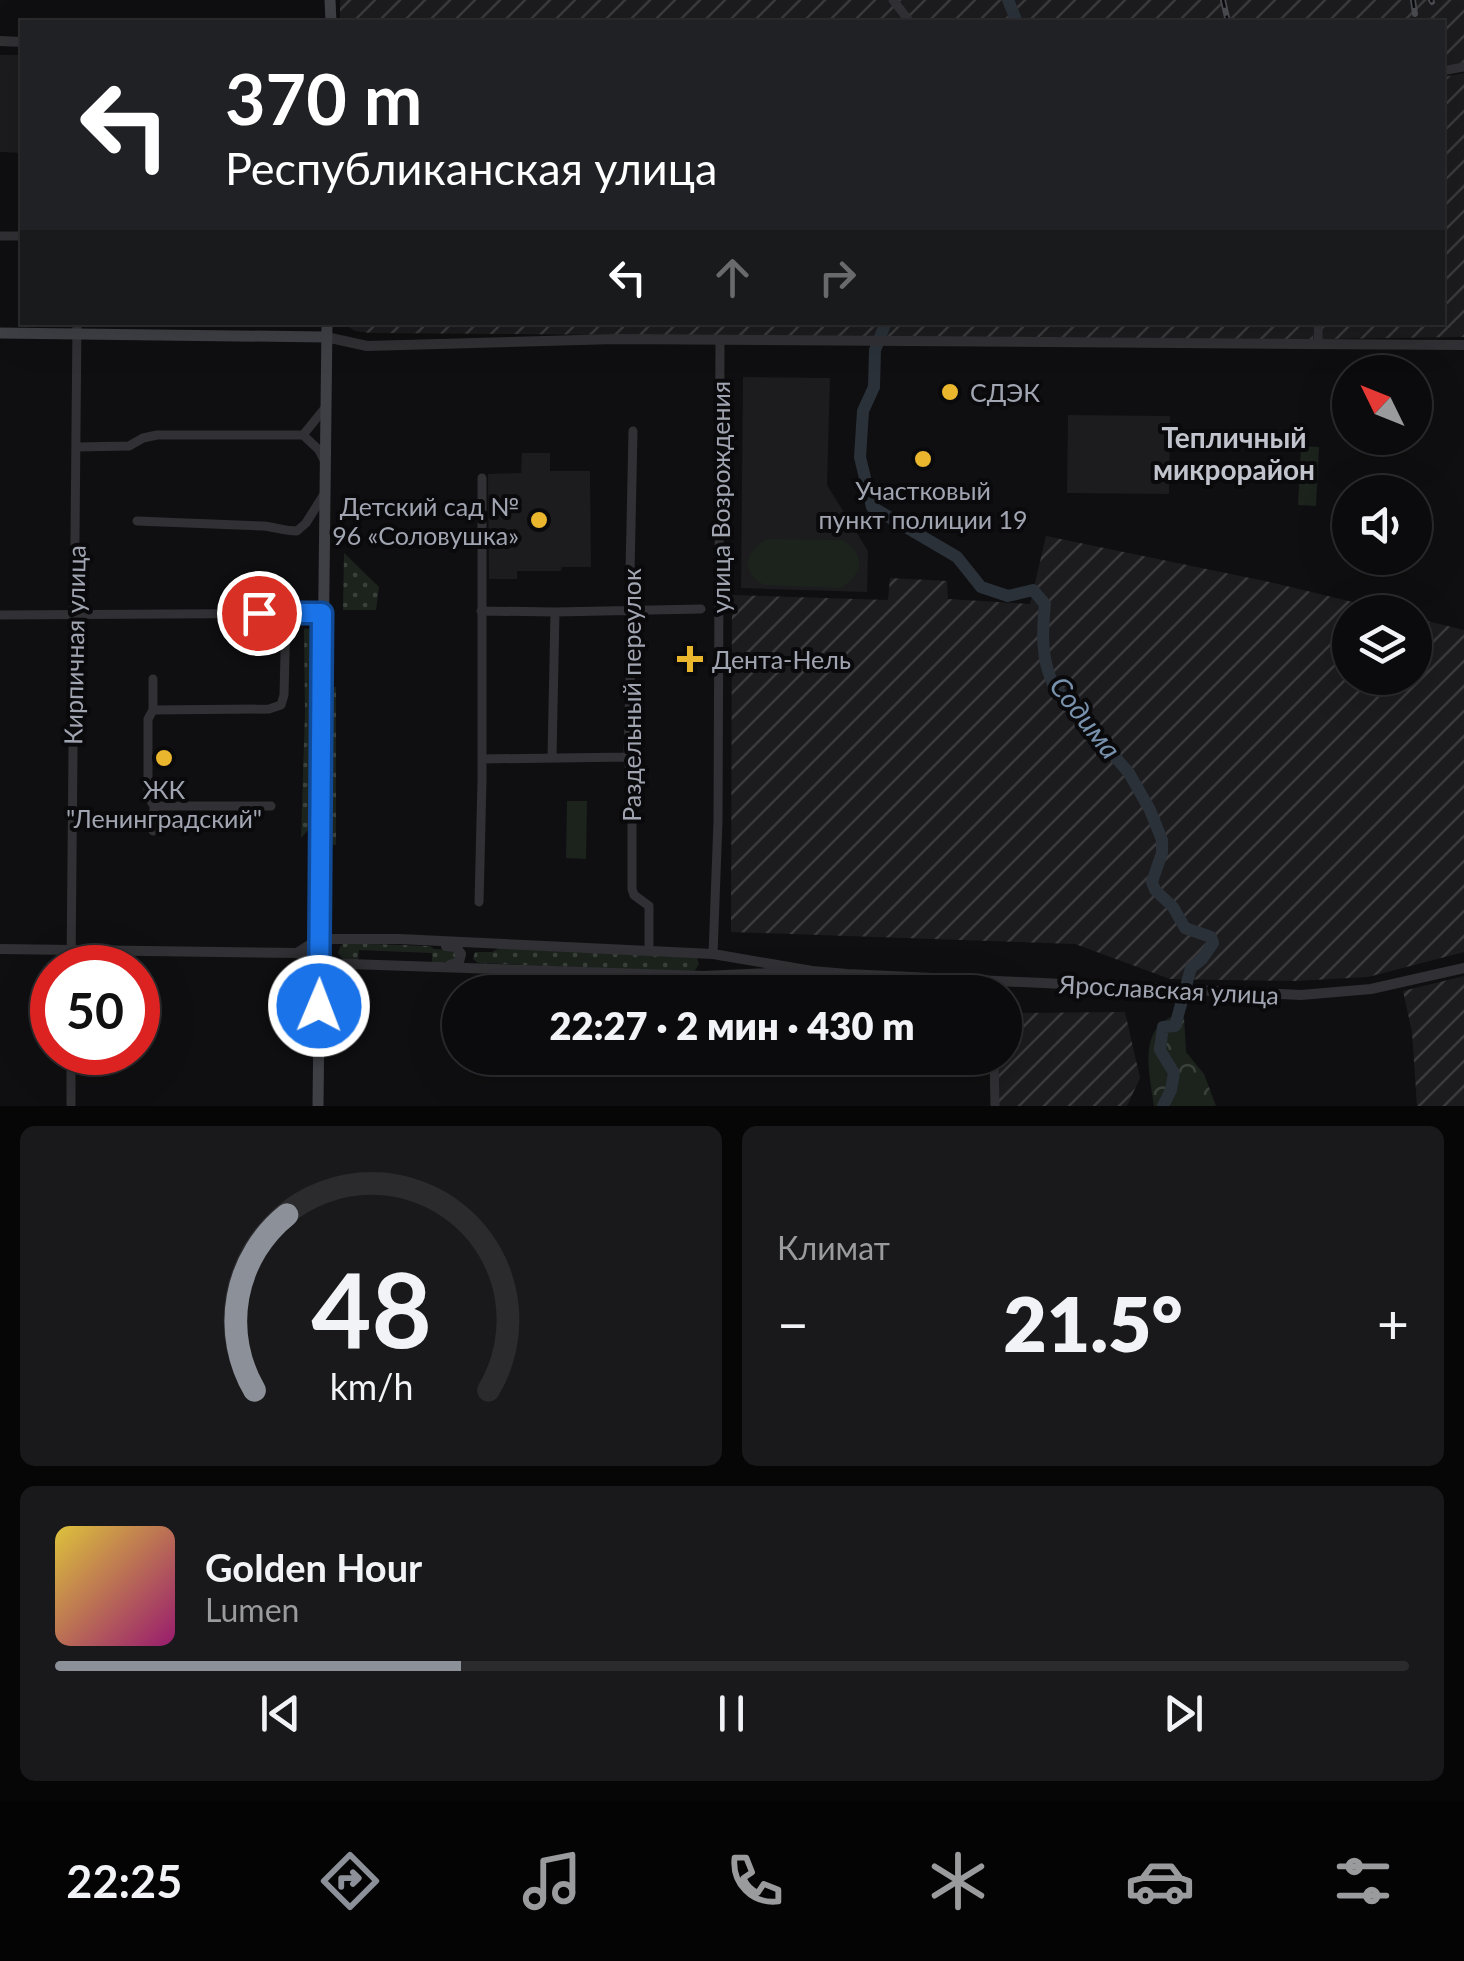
<!DOCTYPE html>
<html lang="ru">
<meta charset="utf-8">
<style>
:root{--surface:#0b0b0d;--page:#19191b;--text:#f1f3f6;--muted:#9a9b9d;--line:#2b2b2e;--accent:#8c9099}
body{margin:0;font-family:Lato,sans-serif;background:var(--page);color:var(--text);height:100vh;display:flex;flex-direction:column;font-size:38px;white-space:nowrap}
*{box-sizing:border-box;margin:0}
p{font-size:32px;color:var(--muted)}
.icon{flex:none;width:55px;height:55px;fill:none;stroke:currentColor;stroke-width:2;stroke-linecap:round;stroke-linejoin:round}
.map{position:relative;height:1106px;overflow:hidden}
.drawer{display:flex;flex-direction:column;gap:20px;padding:20px;background:#060607;flex:1}
.drawer>*{flex:none}
.top-card{position:absolute;left:20px;top:20px;width:1425px;height:305px;border-radius:0px;box-shadow:0 10px 40px #0002,0 0 0 2px var(--line);background:#202124;color:#fff;overflow:hidden}
.needle{width:65px;rotate:313deg}
.controls{position:absolute;left:1332px;top:355px;display:grid;gap:20px}
.controls a{display:grid;place-items:center;width:100px;height:100px;border-radius:50%;background:var(--surface);box-shadow:0 10px 40px #0002,0 0 0 2px var(--line);font-size:50px}
.speed{position:absolute;left:30px;top:945px;display:flex;gap:20px;font-size:50px;font-weight:700;text-align:center}
.speed>*{display:grid;place-content:center;width:130px;height:130px;border-radius:50%;background:var(--surface);box-shadow:0 10px 40px #0002,0 0 0 2px var(--line);line-height:1}
.speed .limit{border:15px solid #d22;background:#fff;color:#111}
.pin{position:absolute;display:grid;place-items:center;width:85px;height:85px;color:#fff;margin:-42px;border:5px solid #fff;border-radius:50%;box-shadow:0 2px 10px #0007}
.me{position:absolute;width:110px;margin:-55px;rotate:1deg;stroke-linejoin:round;filter:drop-shadow(0 0 8px #0008)}
.turn{display:flex;align-items:center;gap:35px;height:210px;padding:0 40px;font-size:45px}
.turn .icon{width:130px;height:130px;stroke-width:2.5}
.turn b{display:block;font-size:70px;line-height:85px}
.lanes{display:flex;align-items:center;height:95px;padding:0 40px;background:#0003;justify-content:center;gap:50px;direction:ltr}
.lanes .off{opacity:.35}
.big{font-size:75px;font-weight:800;line-height:1.1}
.drawer .card{flex:1;display:flex;flex-direction:column;justify-content:center;gap:15px;min-width:0;padding:0 35px;border-radius:15px;background:var(--page)}
.drawer .dial{align-items:center;gap:0}
.dial svg{height:260px;overflow:visible;fill:none;stroke:var(--line);stroke-width:7;stroke-linecap:round;text-anchor:middle}
.dial text{fill:var(--text);stroke:none}
.song{display:flex;align-items:center;gap:30px}
.cover{width:120px;height:120px;border-radius:15px;background:linear-gradient(135deg,hsl(50 70% 55%),hsl(320 70% 35%))}
.played{height:10px;border-radius:5px;background:linear-gradient(90deg,var(--accent) 30%,var(--line) 30%)}
.keys{display:flex;justify-content:space-around;direction:ltr}
.heat{display:flex;justify-content:space-between;align-items:center;font-size:55px;direction:ltr}
.drawer .tiles{flex:1;display:grid;gap:20px;grid-template-columns:1fr 1fr}
.card:last-child{grid-column:span 2}
.trip{position:absolute;left:442px;top:975px;width:580px;height:100px;border-radius:50px;background:var(--surface);box-shadow:0 10px 40px #0002,0 0 0 2px var(--line);font-weight:800;line-height:100px;text-align:center}
.tab-bar{display:flex;height:160px;justify-content:space-around;align-items:center;background:#040405;color:var(--muted)}
.tab-bar .icon{width:70px;height:70px}
.tab-bar .current{color:var(--accent)}
.tab-bar b{font-size:45px;color:var(--text)}
.map>svg:first-child{display:block}
.built{fill:#1c1b1e}
.industrial{fill:url(#industrial-furrows)}
.grass{fill:url(#grass-dots)}
.forest{fill:url(#forest-crowns)}
.park{fill:#1c231d}
.lines{fill:none;stroke-linecap:round;stroke-linejoin:round}
.river{stroke:#2a3138;stroke-width:12}
.minor{stroke:#313135;stroke-width:9}
.tertiary{stroke:#313135;stroke-width:10}
.secondary{stroke:#3f4045;stroke-width:11}
.rail-casing{stroke:#4a4b50;stroke-width:6}
.rail{stroke:#0a0a0c;stroke-width:2.5;stroke-dasharray:8;stroke-linecap:butt}
.route-casing{stroke:#114b97;stroke-width:25}
.route{stroke:#1a73e8;stroke-width:18}
.poi-dot{fill:#eab62e;stroke:#0a0a0c;stroke-width:4}
.labels{text-anchor:middle;dominant-baseline:central;stroke-width:8;stroke-linejoin:round;paint-order:stroke}
.poi-label{font-size:25px;fill:#a1a5b1;stroke:#0a0a0c;text-anchor:start}
.street-label{font-size:25px;fill:#a1a5b1;stroke:#0a0a0c}
.neighbourhood-label{font-size:28px;font-weight:bold;fill:#c2c4cd;stroke:#0a0a0c}
.water-label{font-size:28px;font-style:italic;fill:#7891ac;stroke:#0a0a0c}
</style>
<div class="map">
<svg width="1464" height="1106" viewBox="0 0 1464 1106">
<defs>
<pattern id="industrial-furrows" width="10" height="10" patternUnits="userSpaceOnUse" patternTransform="scale(2.5)"><rect width="10" height="10" fill="#1c1b1e"/><path d="M-1 1l2-2M0 10L10 0M9 11l2-2" fill="none" stroke="#3a393c"/></pattern>
<pattern id="grass-dots" width="8" height="8" patternUnits="userSpaceOnUse" patternTransform="scale(2.5)"><rect width="8" height="8" fill="#1c231d"/><path d="M2 2h.1M6 6h.1" fill="none" stroke="#3a403b" stroke-width="1.8" stroke-linecap="round"/></pattern>
<pattern id="forest-crowns" width="20" height="18" patternUnits="userSpaceOnUse" patternTransform="scale(2.5)"><rect width="20" height="18" fill="#1c231d"/><path d="M2 6a3 3 0 1 1 6 0M12 15a3 3 0 1 1 6 0" fill="none" stroke="#3a403b"/></pattern>
</defs>
<rect width="100%" height="100%" fill="#0f0f11"/>
<path class="built" d="M0 55H22V153L0 152Z
M743 377 830 378 827 485 868 551 867 592 741 588Z
M1068 415 1170 416 1169 494 1067 493Z
M522 453H550V471H590L591 567H562L561 571H517V579H489L488 474 521 473Z"/>
<path class="industrial" d="M340 0H1464V63L1443 67 1442 22H340Z
M1464 73V337L1322 339 1321 323 1442 322 1443 77Z
M1313 322V340L370 333 355 331 343 323Z
M1046 536 1274 583 1394 612H1350V678H1415V618L1464 630V952L1368 977 1295 981 1170 979 1075 944 731 932 732 595 888 600 890 578 947 581 948 599 1030 604Z
M1464 976V1106H1417L1412 1032 1403 991Z
M1125 1012 1140 1078 1127 1106H999L998 1058H1005V1013Z"/>
<path class="grass" d="M344 553 379 587 376 610H343Z
M314 628 316 692 313 825 301 838 305 712 304 629Z
M330 687H336V845H332L328 826Z
M344 943 430 946 434 949 453 950 457 954 453 962H442L440 964H432V953L359 950 358 962 344 961 338 953 340 947Z
M499 948 697 958 699 964 694 972 478 963 473 959 475 952H492Z"/>
<path class="forest" d="M1171 1017H1184L1186 1052 1204 1074 1216 1106H1154C1151 1077 1137 1033 1171 1017Z"/>
<path class="park" d="M1301 446 1319 447 1316 506 1298 505Z
M767 539 842 540C867 554 863 575 841 588L764 585C739 572 745 551 767 539Z
M567 801H587L586 859 566 858Z"/>
<g class="lines">
<path class="river" d="M1008 0 1017 22
M886 322 875 350 874 387 863 411 860 457 872 507 957 557 981 587 1008 596 1033 590 1045 604C1042 632 1041 660 1054 686L1129 773 1150 810 1162 840V853L1152 882 1155 890 1173 907 1185 928 1211 937 1213 943 1202 959 1191 968 1175 1026 1163 1027 1160 1050 1174 1073 1171 1090 1163 1106"/>
<path class="minor" d="M893 0 910 22
M1442 71 1464 67
M0 236H22
M1318 322V344
M633 431 630 573 633 577 628 757 632 785V889L634 895 649 906V950
M303 435 325 408
M77 447 129 446 143 438 157 435H303L319 450 324 460
M137 521 263 526C275 527 284 531 297 531L306 523 323 496
M481 611 555 612 701 609
M0 615 322 613
M153 679V710L148 719V796L154 806 153 831
M153 710 269 709 281 705 284 695 286 612
M552 757 555 612
M482 759 628 757
M154 806H271
M479 902 482 781V478
M713 954 718 821 720 340
M71 968 77 322
M71 1052V1106
M994 1058 995 1106"/>
<path class="tertiary" d="M0 41 22 42
M326 337 367 346 616 339 1464 345
M446 946 456 947 461 954 459 962 450 965
M0 949 297 953 320 963 703 976 791 972
M297 953 319 939H399L713 954 812 971 847 974 1301 995 1371 989 1464 968"/>
<path class="secondary" d="M330 0 331 22
M0 333 326 337
M318 1106 327 322"/>
<g class="rail-casing">
<path id="rail" d="M1223 0 1228 22
M1413 0 1415 14
M1431 0 1432 2"/>
</g>
<use href="#rail" class="rail"/>
</g>
<g class="lines">
<g class="route-casing">
<path id="route" d="M259 613H322L319 1006"/>
</g>
<use href="#route" class="route"/>
</g>
<g class="poi-dot">
<circle cx="950" cy="392" r="10"/>
<circle cx="923" cy="459" r="10"/>
<circle cx="539" cy="520" r="10"/>
<path d="M685 644h10v10h10v10h-10v10h-10v-10h-10v-10h10z"/>
<circle cx="164" cy="758" r="10"/>
</g>
<g class="labels">
<g class="poi-label">
<text x="970" y="392">СДЭК</text>
<text x="923" y="490" text-anchor="middle">Участковый<tspan x="923" dy="29">пункт полиции 19</tspan></text>
<text x="519" y="506" text-anchor="end">Детский сад №<tspan x="519" dy="29">96 «Соловушка»</tspan></text>
<text x="712" y="659">Дента-Нель</text>
<text x="164" y="789" text-anchor="middle">ЖК<tspan x="164" dy="29">"Ленинградский"</tspan></text>
</g>
<g class="street-label">
<text transform="translate(720 497) rotate(-90)">улица Возрождения</text>
<text transform="translate(74 645) rotate(-89)">Кирпичная улица</text>
<text transform="translate(631 695) rotate(-90)">Раздельный переулок</text>
<text transform="translate(1169 989) rotate(3)">Ярославская улица</text>
</g>
<g class="neighbourhood-label">
<text x="1234" y="437">Тепличный<tspan x="1234" dy="32">микрорайон</tspan></text>
</g>
<g class="water-label">
<text transform="translate(1086 717) rotate(52)">Содима</text>
</g>
</g>
</svg>
<div class="controls">
<a><svg class="needle" viewBox="-14 -14 28 28"><path d="M0-13l5 13h-10z" fill="#e53935"/><path d="M0 13l5-13h-10z" fill="#9a9b9d"/></svg></a>
<a><svg class="icon" aria-label="sound" viewBox="0 0 24 24"><path d="M4 9h4l5-4v14l-5-4H4zM17 9q2 3 0 6"/></svg></a>
<a><svg class="icon" aria-label="layers" viewBox="0 0 24 24"><path d="M12 4l9 5-9 5-9-5zM3 14l9 5 9-5"/></svg></a>
</div>
<div class="speed"><div class="limit">50</div></div>
<div class="pin" style="left:259px;top:613px;background:#d93025"><svg class="icon" aria-label="arrive" viewBox="0 0 24 24"><path d="M6 21V4h12l-3 4 3 4H6"/></svg></div>
<svg class="me" style="left:319px;top:1006px" viewBox="-20 -20 40 40"><circle r="17" fill="#1a73e8" stroke="#fff" stroke-width="3"/><path d="M0-11L8 9 0 5-8 9z" fill="#fff"/></svg>
<div class="trip">22:27 · 2 мин · 430 m</div>
<div class="top-card">
<div class="turn"><svg class="icon" aria-label="left" viewBox="0 0 24 24"><path d="M17 20v-9H6M10 6l-5 5 5 5"/></svg><div><b>370 m</b>Республиканская улица</div></div>
<div class="lanes"><svg class="icon" aria-label="left" viewBox="0 0 24 24"><path d="M17 20v-9H6M10 6l-5 5 5 5"/></svg><svg class="icon off" aria-label="ahead" viewBox="0 0 24 24"><path d="M12 20V5M6 11l6-6 6 6"/></svg><svg class="icon off" aria-label="right" viewBox="0 0 24 24"><path d="M7 20v-9h11M14 6l5 5-5 5"/></svg></div>
</div>
</div>
<section class="drawer">
<div class="tiles">
<div class="card dial"><svg viewBox="0 0 100 80">
<path d="M14 69A42 42 0 1 1 86 69"/>
<path d="M14 69A42 42 0 0 1 24 15" stroke="#8c9099"/>
<text x="50" y="56" font-size="32" font-weight="700">48</text>
<text x="50" y="72" font-size="11">km/h</text>
</svg></div>
<div class="card"><p>Климат</p>
<div class="heat"><a>−</a><b class="big">21.5°</b><a>+</a></div>
</div>
<div class="card">
<div class="song"><i class="cover"></i><div><b>Golden Hour</b><p>Lumen</p></div></div>
<div class="played"></div>
<div class="keys"><svg class="icon" aria-label="previous" viewBox="0 0 24 24"><path d="M18 5L8 12l10 7zM5 5v14"/></svg><svg class="icon" aria-label="pause" viewBox="0 0 24 24"><path d="M8 5v14M16 5v14"/></svg><svg class="icon" aria-label="next" viewBox="0 0 24 24"><path d="M6 5l10 7-10 7zM19 5v14"/></svg></div>
</div>
</div>
</section>
<nav class="tab-bar">
<b>22:25</b>
<svg class="icon current" aria-label="directions" viewBox="0 0 24 24"><path d="M12 3l9 9-9 9-9-9zM9 14v-3h6M13 9l2 2-2 2"/></svg>
<svg class="icon" aria-label="music" viewBox="0 0 24 24"><path d="M9 18V5l10-2v13"/><circle cx="6" cy="18" r="3"/><circle cx="16" cy="16" r="3"/></svg>
<svg class="icon" aria-label="phone" viewBox="0 0 24 24"><path d="M5 4h4l2 5-3 2q2 4 5 5l2-3 5 2v4C11 20 4 13 5 4z"/></svg>
<svg class="icon" aria-label="climate" viewBox="0 0 24 24"><path d="M12 3v18M4 7l16 10M4 17L20 7"/></svg>
<svg class="icon" aria-label="car" viewBox="0 0 24 24"><path d="M5 17H2v-5l4-1 3-4h7l3 4 3 1v5h-3M9 17h6M6 11h13"/><circle cx="7" cy="17" r="2"/><circle cx="17" cy="17" r="2"/></svg>
<svg class="icon" aria-label="filters" viewBox="0 0 24 24"><path d="M4 7h16M4 17h16"/><circle cx="9" cy="7" r="2"/><circle cx="15" cy="17" r="2"/></svg>
</nav>
